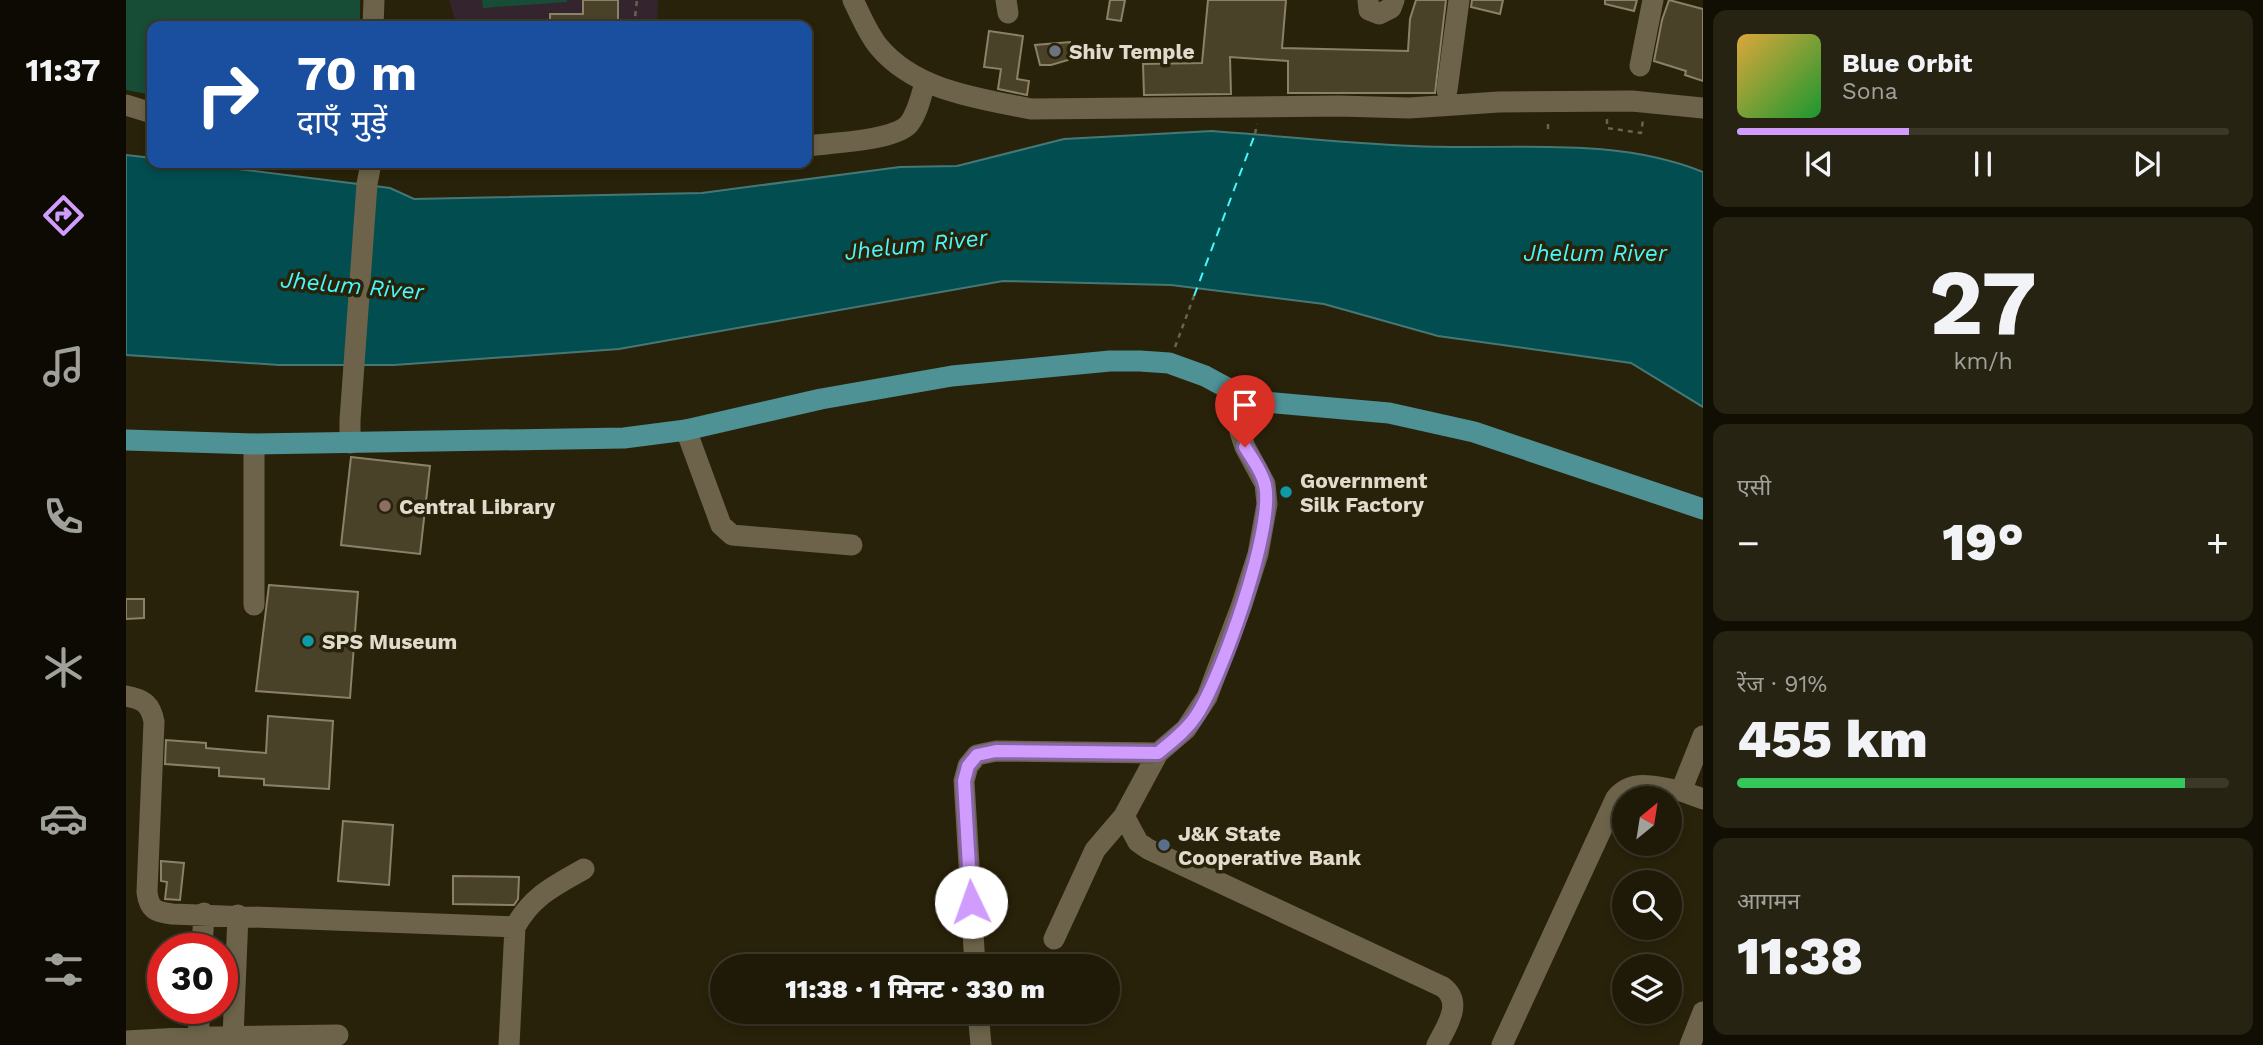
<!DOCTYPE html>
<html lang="hi">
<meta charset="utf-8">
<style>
:root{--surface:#1f1a08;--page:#272312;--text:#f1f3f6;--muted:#a1a19c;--line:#3c3829;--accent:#d09dfe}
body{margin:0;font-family:"Work Sans","Noto Sans Devanagari",sans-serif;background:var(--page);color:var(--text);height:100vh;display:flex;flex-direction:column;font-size:26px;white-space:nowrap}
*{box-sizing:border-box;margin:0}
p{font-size:23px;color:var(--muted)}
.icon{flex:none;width:38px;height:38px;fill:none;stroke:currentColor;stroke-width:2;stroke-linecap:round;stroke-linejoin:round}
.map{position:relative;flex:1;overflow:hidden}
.drawer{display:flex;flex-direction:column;gap:10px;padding:10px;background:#110e04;width:560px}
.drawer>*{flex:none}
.guide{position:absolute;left:21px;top:21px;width:665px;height:147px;border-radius:14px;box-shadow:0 4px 10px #0003,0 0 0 2px var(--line);background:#1a4fa0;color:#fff;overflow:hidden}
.needle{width:46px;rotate:30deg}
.fabs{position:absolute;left:1486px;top:786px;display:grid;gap:14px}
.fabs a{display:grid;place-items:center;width:70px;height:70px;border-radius:50%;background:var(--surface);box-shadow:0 4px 10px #0003,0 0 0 2px var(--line);font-size:35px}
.speed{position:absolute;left:21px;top:933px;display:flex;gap:14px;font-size:35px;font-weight:700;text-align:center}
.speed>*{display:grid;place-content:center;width:91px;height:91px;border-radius:50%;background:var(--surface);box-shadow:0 4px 10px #0003,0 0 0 2px var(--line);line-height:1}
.speed .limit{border:10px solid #d22;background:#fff;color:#111}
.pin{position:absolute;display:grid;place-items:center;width:60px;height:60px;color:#fff;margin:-72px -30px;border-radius:50% 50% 50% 0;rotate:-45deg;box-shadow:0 0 7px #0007}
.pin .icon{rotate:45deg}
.me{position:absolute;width:77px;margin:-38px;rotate:357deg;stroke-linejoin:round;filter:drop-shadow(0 0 5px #0008)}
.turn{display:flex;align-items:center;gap:24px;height:147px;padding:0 35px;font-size:32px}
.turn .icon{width:91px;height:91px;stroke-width:2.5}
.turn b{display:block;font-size:49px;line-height:60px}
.big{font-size:52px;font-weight:800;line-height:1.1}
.drawer .tile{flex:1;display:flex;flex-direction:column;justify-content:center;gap:10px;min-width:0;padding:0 24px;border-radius:14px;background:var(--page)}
.drawer .dial{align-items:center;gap:0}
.dial b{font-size:91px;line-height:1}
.song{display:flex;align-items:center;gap:21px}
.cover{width:84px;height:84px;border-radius:10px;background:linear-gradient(135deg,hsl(40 70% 55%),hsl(130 70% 35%))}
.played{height:7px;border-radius:4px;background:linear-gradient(90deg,var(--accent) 35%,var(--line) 35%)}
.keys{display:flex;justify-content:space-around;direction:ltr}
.heat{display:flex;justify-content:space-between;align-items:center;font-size:38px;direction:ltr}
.charge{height:10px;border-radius:5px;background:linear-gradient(90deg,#34c759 91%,var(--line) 0)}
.trip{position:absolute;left:584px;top:954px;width:410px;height:70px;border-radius:35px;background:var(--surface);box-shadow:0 4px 10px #0003,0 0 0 2px var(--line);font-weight:800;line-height:70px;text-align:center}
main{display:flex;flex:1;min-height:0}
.dock{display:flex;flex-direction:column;width:126px;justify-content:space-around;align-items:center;background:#0c0a03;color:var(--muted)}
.dock .icon{width:49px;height:49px}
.dock .active{color:var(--accent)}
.dock b{font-size:32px;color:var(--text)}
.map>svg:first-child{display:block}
.education{fill:#34242e}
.green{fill:#174c36}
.water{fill:#024d4f;stroke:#457875;stroke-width:2}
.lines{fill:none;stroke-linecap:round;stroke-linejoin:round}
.ferry{stroke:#48f7fb;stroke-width:2;stroke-dasharray:9 7;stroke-linecap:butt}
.building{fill:#4a4129;stroke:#8a8167;stroke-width:2}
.path{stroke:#69634e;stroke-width:2.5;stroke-dasharray:5 5;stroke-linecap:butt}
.minor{stroke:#6c634a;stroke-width:21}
.major{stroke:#4e9296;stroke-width:21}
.route-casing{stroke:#8766a5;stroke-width:18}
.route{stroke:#d09dfe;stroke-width:12}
.worship-dot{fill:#6b7280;stroke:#29220a;stroke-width:2.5}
.culture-dot{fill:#0f9aa8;stroke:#29220a;stroke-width:2.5}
.education-dot{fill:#8d6e63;stroke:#29220a;stroke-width:2.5}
.service-dot{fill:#5c6f8a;stroke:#29220a;stroke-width:2.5}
.labels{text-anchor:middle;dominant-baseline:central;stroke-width:7;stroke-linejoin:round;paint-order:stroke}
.poi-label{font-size:21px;font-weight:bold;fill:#e0dbcd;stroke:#29220a;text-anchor:start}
.water-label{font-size:23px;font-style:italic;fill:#48f7fb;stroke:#29220a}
</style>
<main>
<nav class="dock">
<b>11:37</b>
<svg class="icon active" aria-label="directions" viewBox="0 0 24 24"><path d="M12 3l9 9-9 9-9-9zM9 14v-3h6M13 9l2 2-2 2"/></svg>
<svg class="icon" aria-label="music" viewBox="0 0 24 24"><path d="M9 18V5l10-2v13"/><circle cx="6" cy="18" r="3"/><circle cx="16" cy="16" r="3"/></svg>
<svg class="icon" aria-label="phone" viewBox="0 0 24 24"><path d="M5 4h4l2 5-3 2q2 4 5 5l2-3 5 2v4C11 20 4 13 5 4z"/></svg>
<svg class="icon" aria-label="climate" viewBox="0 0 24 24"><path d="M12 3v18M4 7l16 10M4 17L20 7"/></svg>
<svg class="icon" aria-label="car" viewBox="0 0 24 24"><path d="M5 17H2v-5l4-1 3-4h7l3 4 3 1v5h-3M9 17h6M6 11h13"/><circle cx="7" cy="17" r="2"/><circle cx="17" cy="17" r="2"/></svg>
<svg class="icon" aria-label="filters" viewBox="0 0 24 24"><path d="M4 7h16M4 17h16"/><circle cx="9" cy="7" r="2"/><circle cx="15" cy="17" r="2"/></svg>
</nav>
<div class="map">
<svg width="1577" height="1045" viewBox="0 0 1577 1045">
<rect width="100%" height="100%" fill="#29220a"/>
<path class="education" d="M323 0H532L531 26H331Z"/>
<path class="green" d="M0 0H234V26H26V95L0 90Z
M356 0H441V2L357 8Z"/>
<path class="water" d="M1086 131C1153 136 1220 143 1287 146 1383 151 1486 135 1577 172V407L1505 363 1312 336 1198 304 1045 285 877 281 493 349 268 365H153L0 355V155L26 158V163H64L264 188 288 199 576 193 774 167 831 166 938 139Z"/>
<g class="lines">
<path class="ferry" d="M1068 296 1129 134"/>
</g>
<path class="building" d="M457 0H492V26H424V14H457Z
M984 0H999L995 21 981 19Z
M1082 0H1160L1156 48 1282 51 1284 19 1290 0H1320L1309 93H1162V61L1104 57 1105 94 1018 95 1017 64 1076 63Z
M1346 0H1377L1374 14 1345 7Z
M1479 0H1511L1508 11 1479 4Z
M1543 0 1577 9V81L1559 75 1560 71 1528 61 1536 20Z
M863 31 897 36 891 79 903 81 901 95 872 89 875 69 858 67Z
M944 42 942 60 925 65H914L909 45Z
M225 457 304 466 294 554 215 545Z
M143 585 232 592 224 698 130 691Z
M0 599H18V618L0 619Z
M142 716 207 721 203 789 138 785V779L93 776V768L39 764 40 740 80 743V748L140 753Z
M217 821 267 825 263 885 212 881Z
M35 861 58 863 54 900 39 899 41 882 35 881Z
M327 876 393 877 392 899 388 905 327 904Z"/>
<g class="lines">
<path class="path" d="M508 26 511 0
M1481 119V128L1515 133 1517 120
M1422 129V120
M1129 134 1131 124
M1049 347 1068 296"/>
<path class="minor" d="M727 0C735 16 742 34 753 47 790 91 852 98 905 109L1213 106 1283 108 1373 102 1506 101 1577 108
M880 0 882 13
M1242 0 1243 10 1253 14 1265 8 1268 0
M247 26 248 0
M1514 66 1527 0
M1321 90 1333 0
M0 105 26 113
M681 146C704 143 768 141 783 124 792 112 795 96 799 83
M560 430 595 525 606 535 726 545
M224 443V420L241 184 245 163
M128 444V605
M0 696C18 699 25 705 28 722L21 892C23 910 30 912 46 914L389 927 383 1045
M1555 791 1577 799
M998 816 1012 842 1022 849 1317 987C1338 1003 1320 1027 1311 1045
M389 927C406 896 428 886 458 869
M928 939 969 850 998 816 1032 753 1060 729 1081 697 1115 607 1132 554 1141 504 1139 484 1119 447 1114 432 1113 414 1116 396
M76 948 78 913
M849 966 838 781 842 766 851 755 870 751 1032 753
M852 1012 855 1045
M72 1037 74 1008
M107 1037 112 915
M0 1041 72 1037 212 1035
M1376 1045 1490 798C1507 777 1532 788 1555 791L1577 736
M1564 1045 1577 1012"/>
<path class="major" d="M0 440 128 444 498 438 560 430 695 399 826 376 984 361H1014L1043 363 1079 376 1116 396 1139 402 1263 413 1348 432 1577 509"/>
</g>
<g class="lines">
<g class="route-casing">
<path id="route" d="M845 902 838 781 842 766 851 755 870 751 1032 753C1045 742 1060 731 1070 716 1095 679 1149 527 1139 485 1136 471 1126 459 1119 447"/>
</g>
<use href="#route" class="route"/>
</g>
<circle class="worship-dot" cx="929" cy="51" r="7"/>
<g class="culture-dot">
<circle cx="1160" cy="492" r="7"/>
<circle cx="182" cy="641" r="7"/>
</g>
<circle class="education-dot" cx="259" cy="506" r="7"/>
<circle class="service-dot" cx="1038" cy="845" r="7"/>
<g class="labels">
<g class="poi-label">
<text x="943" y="51">Shiv Temple</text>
<text x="1174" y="480">Government<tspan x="1174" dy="24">Silk Factory</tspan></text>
<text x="273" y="506">Central Library</text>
<text x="196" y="641">SPS Museum</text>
<text x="1052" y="833">J&amp;K State<tspan x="1052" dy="24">Cooperative Bank</tspan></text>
</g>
<g class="water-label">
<text transform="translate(790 245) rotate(-6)">Jhelum River</text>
<text x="1469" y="253">Jhelum River</text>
<text transform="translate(226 286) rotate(5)">Jhelum River</text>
</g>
</g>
</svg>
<div class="fabs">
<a><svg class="needle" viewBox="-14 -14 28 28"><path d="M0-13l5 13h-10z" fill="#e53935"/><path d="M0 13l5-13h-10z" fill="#a1a19c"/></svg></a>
<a><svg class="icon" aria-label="search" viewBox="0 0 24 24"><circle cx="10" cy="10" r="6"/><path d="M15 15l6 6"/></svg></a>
<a><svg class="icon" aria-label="layers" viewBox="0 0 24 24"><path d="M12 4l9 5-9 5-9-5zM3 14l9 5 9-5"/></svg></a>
</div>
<div class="speed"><div class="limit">30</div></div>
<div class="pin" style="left:1119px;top:447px;background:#d93025"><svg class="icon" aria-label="arrive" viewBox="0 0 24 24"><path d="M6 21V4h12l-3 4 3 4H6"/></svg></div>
<svg class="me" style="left:845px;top:902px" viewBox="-20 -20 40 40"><circle r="19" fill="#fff"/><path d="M0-13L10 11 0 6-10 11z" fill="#d09dfe"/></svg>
<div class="trip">11:38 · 1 मिनट · 330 m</div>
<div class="guide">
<div class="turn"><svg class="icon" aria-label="right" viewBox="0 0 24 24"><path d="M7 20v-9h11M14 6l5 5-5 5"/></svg><div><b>70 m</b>दाएँ मुड़ें</div></div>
</div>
</div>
<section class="drawer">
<div class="tile">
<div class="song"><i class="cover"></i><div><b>Blue Orbit</b><p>Sona</p></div></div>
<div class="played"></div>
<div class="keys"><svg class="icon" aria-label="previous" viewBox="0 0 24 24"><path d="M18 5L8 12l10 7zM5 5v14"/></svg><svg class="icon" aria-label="pause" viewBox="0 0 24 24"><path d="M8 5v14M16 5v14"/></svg><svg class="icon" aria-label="next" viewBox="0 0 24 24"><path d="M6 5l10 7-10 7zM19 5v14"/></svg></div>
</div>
<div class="tile dial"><b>27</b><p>km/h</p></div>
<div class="tile"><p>एसी</p>
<div class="heat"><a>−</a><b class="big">19°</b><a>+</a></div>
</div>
<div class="tile"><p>रेंज · 91%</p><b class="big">455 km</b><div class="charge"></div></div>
<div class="tile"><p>आगमन</p><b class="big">11:38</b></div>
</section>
</main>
